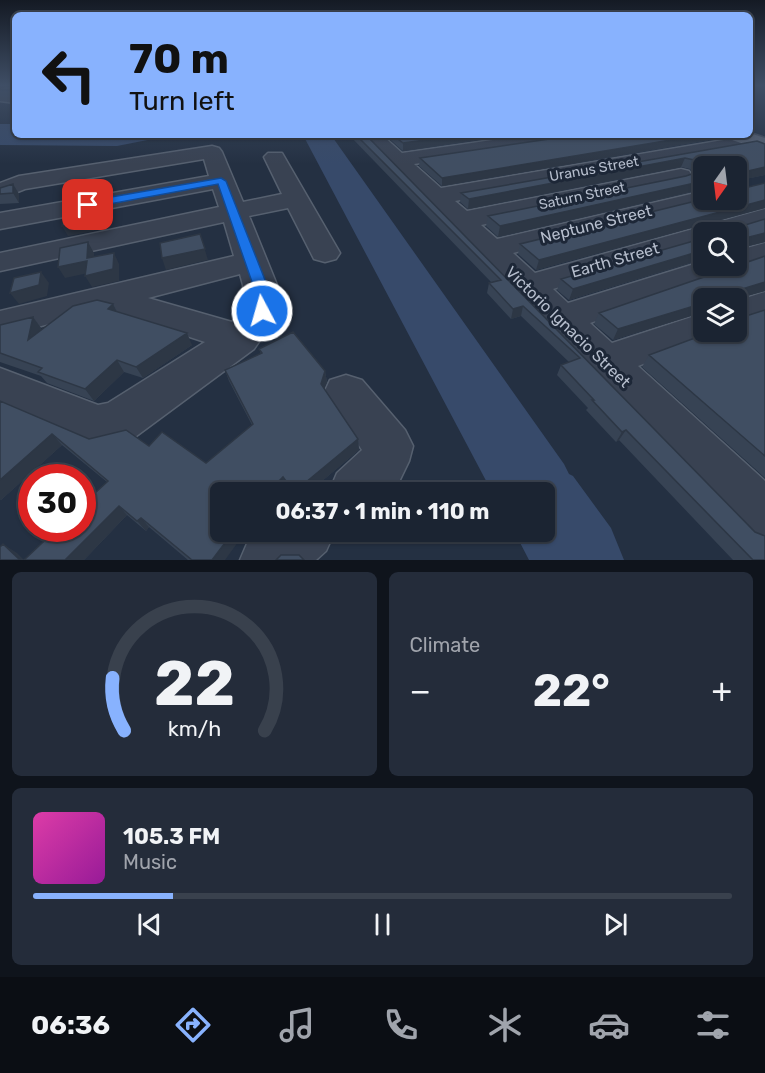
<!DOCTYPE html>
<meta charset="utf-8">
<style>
:root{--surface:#1b2432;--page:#242c3a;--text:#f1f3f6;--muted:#a0a4ac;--line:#39414d;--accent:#88b2fe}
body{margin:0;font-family:Rubik,sans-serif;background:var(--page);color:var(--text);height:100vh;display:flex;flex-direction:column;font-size:22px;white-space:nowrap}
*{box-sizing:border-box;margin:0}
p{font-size:20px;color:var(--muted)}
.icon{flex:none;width:33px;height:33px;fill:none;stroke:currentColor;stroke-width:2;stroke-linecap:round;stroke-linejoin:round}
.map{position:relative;height:560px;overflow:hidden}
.side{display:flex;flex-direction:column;gap:12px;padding:12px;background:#0f141c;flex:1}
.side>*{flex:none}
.hud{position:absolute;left:12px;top:12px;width:741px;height:126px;border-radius:9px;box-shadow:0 2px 4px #0004,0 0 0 2px var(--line);background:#88b2fe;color:#111;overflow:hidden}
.needle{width:39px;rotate:194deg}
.controls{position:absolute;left:693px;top:156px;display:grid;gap:12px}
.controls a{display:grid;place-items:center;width:54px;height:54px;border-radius:9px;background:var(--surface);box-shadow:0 2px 4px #0004,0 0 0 2px var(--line);font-size:30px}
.speed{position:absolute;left:18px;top:464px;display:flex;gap:12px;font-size:30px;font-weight:700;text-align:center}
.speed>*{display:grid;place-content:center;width:78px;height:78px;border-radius:50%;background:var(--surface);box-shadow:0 2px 4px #0004,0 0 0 2px var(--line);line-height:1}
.speed .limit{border:9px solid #d22;background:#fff;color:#111}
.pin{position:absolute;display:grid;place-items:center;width:51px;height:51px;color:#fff;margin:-26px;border-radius:12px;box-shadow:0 3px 9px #0006}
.me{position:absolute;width:66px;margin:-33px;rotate:354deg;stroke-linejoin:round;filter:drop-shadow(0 0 4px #0008)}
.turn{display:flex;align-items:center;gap:21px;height:126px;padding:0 18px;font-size:27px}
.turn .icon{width:78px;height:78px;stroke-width:2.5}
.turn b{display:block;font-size:42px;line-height:51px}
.big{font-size:45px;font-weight:700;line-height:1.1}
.side .card{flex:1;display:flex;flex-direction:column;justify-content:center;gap:9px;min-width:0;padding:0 21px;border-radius:9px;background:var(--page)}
.side .dial{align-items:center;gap:0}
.dial svg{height:156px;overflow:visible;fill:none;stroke:var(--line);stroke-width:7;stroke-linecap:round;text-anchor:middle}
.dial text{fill:var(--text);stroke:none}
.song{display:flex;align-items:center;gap:18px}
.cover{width:72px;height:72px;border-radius:9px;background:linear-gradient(135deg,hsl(320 70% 55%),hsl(300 70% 35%))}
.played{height:6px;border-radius:3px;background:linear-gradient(90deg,var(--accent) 20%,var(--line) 20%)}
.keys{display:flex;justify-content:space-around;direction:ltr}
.heat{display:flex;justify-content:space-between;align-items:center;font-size:33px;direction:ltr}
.side .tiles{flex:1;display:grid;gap:12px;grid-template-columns:1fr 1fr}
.card:last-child{grid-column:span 2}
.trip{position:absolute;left:210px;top:482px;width:345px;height:60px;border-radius:9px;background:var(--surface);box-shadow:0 2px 4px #0004,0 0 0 2px var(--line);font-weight:700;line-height:60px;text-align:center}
.tabs{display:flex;height:96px;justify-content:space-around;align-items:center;background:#0b0e14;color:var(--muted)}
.tabs .icon{width:42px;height:42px}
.tabs .selected{color:var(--accent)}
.tabs b{font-size:27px;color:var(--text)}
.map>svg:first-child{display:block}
.water{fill:#374a6a}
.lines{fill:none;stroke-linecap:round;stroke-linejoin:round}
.river{fill:#374a6a;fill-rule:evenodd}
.minor-casing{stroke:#56606f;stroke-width:3}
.major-casing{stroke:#424b5b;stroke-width:3}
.minor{fill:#394252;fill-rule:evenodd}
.major{fill:#576172;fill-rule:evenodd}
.wall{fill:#374354}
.shaded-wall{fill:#2d3745}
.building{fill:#404e62;stroke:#2d3745;stroke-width:1.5}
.route{fill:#1a73e8;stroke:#114b97;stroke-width:1.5}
.labels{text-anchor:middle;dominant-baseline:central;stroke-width:6;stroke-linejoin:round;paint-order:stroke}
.far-street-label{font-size:14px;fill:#b5bdcc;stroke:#1d2737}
.street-label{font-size:16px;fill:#b5bdcc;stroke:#1d2737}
</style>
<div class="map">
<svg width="765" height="560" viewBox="0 0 765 560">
<rect width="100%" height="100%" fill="#243042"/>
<path class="water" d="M0 124H15V135H173L117 146 0 145Z"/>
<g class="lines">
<path class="river" d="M303 135H331L564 464 569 474 573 476 611 528 624 560H529L514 531H544V492H492Z"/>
<g class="minor-casing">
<path id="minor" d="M0 91 15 93V103L0 101Z
M362 135H382L402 153 528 135H577L568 141 414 164 441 188 753 135 760 137 763 141 753 147 455 201 467 211 681 169 689 171 692 176 689 181 681 183 481 225 497 239 704 191V200H715L713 203 513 253 535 273 765 209V225L736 234 704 232V244L553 289 568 303 704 261V266H736V251L765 243V262L590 323 612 343 704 313V332H720L717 335 638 366 765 481V547L745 539Z
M212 146 219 148 222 152 243 202 282 194 264 157 268 153H282L340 253 336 259 325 262 314 259 288 208 249 216 277 285 280 311 254 349 135 437 118 443 98 447 0 405V368L98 405 108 403 205 342 105 309 0 337V311L234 256 224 222 0 271V253L219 207 213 189 0 229V213L209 176 204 159 25 189 0 199V183L19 176ZM240 274 243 285 244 308 232 322 148 298Z
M765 292V317L736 326V301Z
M346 375 362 380 405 430 413 446 409 461 394 492H329L337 473 362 450 324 393 330 380Z
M259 531H335L326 551 316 560H240L249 539Z"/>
</g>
<g class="major-casing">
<path id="major" d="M750 133 765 138V151L729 139 727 135Z"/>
</g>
<use href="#minor" class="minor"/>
<use href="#major" class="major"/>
</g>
<path class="wall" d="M15 85V96H0V88Z
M349 135H366L755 532 765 560H733L619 440 616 442 586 410 588 408 557 375 561 365 569 362 521 316 511 319 487 293 489 283H492Z
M385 135H512L403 151Z
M572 135H722L721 138 442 186 419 166 420 158 570 136Z
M757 141 765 175 740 180V189L765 183V208L536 270 518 254 520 244 736 200 704 166V189L498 237 486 226 488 216 693 174 690 169 681 167 468 209 460 202 461 193Z
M13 184 19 194V203L0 204V188Z
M765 219V242L741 248V253L736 260V232H707L712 224 742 226Z
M704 238V259L569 300 557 290 561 279Z
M765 256V291L742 297 743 317 765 310V478L642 367 649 355 711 332H736V298H704V312L613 340 594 324 599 313Z
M113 304 117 311 192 345 143 378 124 372 94 401 47 383 41 376 0 362V325L33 317 41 328V330Z
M259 349 325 371 327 382 324 389 358 439 359 450 309 492H290L286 487 220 492 225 560H188L149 527 146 531 127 515 84 560 107 482 62 445 1 500 0 499V401L89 439 149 446 206 463 252 425 229 381 225 370 261 354Z"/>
<path class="shaded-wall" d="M463 135H512L403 151V143Z
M701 135H722L721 138 442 186V178Z
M685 158 681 167 468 209 469 199Z
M765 167V175L736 181 739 173Z
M704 181 703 189 498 237 500 226Z
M13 184 19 194V203L13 193Z
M765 200V208L536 270 539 260Z
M88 211 94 221V231L68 236 62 226Z
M765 233V242L736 249 741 239Z
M200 234 208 260 166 270 162 258Z
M88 242 94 253V270L87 258Z
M704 250 703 259 569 300 573 289Z
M114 253 119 264V281L92 287 85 276Z
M87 261 93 272 65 278 58 267Z
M41 272 49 283 47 296 19 304 10 293Z
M765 282V291L736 299 742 289Z
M704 303V312L613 340 618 329Z
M113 304 119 316 108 309Z
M523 306 521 316 511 319 513 309Z
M33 317 41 328 37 351 28 340Z
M187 333 192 345 143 378 136 367Z
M117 360 124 372 94 401 85 389Z
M325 371 327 382 322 394 321 384Z
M626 430 619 440 616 442 622 432Z
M52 434 62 445 1 500 0 499V480Z
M358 439 359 450 309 492H294Z
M283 477 286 487 281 492H268Z
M119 506 127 515 84 560H65Z
M141 518 149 527 146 531 137 521Z
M234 531H246L225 560H212Z
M3 544 17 553 24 560H20Z"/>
<path class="building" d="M12 85H15V90H0V88Z
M356 135H366L755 532 765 536V560H753L626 430 622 432 592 400H594L561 365 580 358 523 306 513 309 489 283 501 280Z
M393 135H463L403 143Z
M572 135H701L442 178 420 158 570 136Z
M757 141 765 144V167L739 173 740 189 765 183V200L539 260 520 244 704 199 736 200V166H704V181L500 226 488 216 686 176 695 173 698 166 694 160 685 158 469 199 461 193Z
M13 184V193L0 194V188Z
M88 211V221L62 226 63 216Z
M765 219V233L741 239V253H736V232H711L712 224 742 226Z
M200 234 205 249 162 258 160 243Z
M704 238V250L573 289 561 279Z
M88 242 87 258 114 253 113 269 85 276 87 261 58 267 60 248Z
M765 256V282L742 289 743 317 765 310V456L649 355 711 332H736V298H704V303L618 329 599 313Z
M41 272 39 285 10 293 14 278Z
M97 300 113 304 108 309 187 333 136 367 117 360 85 389 38 372 42 368 0 353V325L33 317 28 340 73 306Z
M293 332 325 371 321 384 358 439 294 492 283 477 268 492H220V531H234L212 560H192L141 518 137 521 119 506 65 560H24L58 528H82V505L108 481 52 434 0 480V401L89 439 126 430 149 446 162 432 206 463 253 424 225 370 262 353 259 349Z
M3 544 20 560H0V547Z
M281 555H299L304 560H276Z"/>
<linearGradient id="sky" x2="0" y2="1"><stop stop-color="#141a24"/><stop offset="0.52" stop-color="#3f4e65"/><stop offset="1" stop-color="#3f4e65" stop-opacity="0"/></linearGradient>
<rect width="765" height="164" fill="url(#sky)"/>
<path class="route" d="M221 178 226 181 267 285 269 311 267 314H257L254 311 253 285 218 184 88 208 83 205 88 201Z"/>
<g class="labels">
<g class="far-street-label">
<text transform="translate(594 169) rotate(-10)">Uranus Street</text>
<text transform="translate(582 196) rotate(-12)">Saturn Street</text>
</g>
<g class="street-label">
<text transform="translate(596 224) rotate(-14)">Neptune Street</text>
<text transform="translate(615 260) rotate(-16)">Earth Street</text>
<text transform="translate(568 327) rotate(44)">Victorio Ignacio Street</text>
</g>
</g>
</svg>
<div class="controls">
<a><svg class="needle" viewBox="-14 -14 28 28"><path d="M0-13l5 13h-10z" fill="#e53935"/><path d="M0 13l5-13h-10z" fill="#a0a4ac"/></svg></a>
<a><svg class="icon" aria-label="search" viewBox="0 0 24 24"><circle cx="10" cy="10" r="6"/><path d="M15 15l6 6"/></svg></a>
<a><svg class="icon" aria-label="layers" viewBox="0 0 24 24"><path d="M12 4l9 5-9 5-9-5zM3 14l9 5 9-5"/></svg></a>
</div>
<div class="speed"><div class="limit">30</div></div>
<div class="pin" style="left:88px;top:205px;background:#d93025"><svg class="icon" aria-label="arrive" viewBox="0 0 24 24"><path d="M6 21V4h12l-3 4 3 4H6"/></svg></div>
<svg class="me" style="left:262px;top:311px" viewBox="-20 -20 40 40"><circle r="17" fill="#1a73e8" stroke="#fff" stroke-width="3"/><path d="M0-11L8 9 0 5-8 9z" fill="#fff"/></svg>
<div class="trip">06:37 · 1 min · 110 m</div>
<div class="hud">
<div class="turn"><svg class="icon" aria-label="left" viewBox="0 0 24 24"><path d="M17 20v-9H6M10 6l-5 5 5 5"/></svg><div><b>70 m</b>Turn left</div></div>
</div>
</div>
<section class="side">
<div class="tiles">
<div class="card dial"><svg viewBox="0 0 100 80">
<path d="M14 69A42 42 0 1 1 86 69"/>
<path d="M14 69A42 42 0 0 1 8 42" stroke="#88b2fe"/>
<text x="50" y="56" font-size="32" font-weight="700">22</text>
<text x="50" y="72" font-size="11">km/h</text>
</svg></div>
<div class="card"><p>Climate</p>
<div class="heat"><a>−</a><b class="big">22°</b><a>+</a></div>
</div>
<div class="card">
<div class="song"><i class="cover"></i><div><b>105.3 FM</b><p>Music</p></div></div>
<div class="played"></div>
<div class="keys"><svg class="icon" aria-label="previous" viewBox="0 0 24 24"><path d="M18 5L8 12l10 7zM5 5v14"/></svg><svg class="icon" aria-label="pause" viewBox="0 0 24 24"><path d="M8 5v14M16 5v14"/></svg><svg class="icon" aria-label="next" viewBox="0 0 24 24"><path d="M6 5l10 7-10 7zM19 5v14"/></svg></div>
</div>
</div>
</section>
<nav class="tabs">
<b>06:36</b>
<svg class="icon selected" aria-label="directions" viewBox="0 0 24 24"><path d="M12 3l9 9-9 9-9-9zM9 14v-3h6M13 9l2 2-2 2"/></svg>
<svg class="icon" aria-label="music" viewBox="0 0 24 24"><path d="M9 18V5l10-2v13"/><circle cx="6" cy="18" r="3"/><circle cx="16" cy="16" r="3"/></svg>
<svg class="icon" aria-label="phone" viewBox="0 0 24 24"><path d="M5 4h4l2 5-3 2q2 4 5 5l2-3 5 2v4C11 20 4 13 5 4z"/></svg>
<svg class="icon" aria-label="climate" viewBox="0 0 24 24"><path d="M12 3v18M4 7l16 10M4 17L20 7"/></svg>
<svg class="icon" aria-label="car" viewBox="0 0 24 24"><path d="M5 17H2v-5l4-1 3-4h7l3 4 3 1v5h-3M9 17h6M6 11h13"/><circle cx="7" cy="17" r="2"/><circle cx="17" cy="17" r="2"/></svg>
<svg class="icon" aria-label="filters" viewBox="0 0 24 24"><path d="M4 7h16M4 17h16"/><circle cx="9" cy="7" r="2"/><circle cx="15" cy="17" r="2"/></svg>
</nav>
